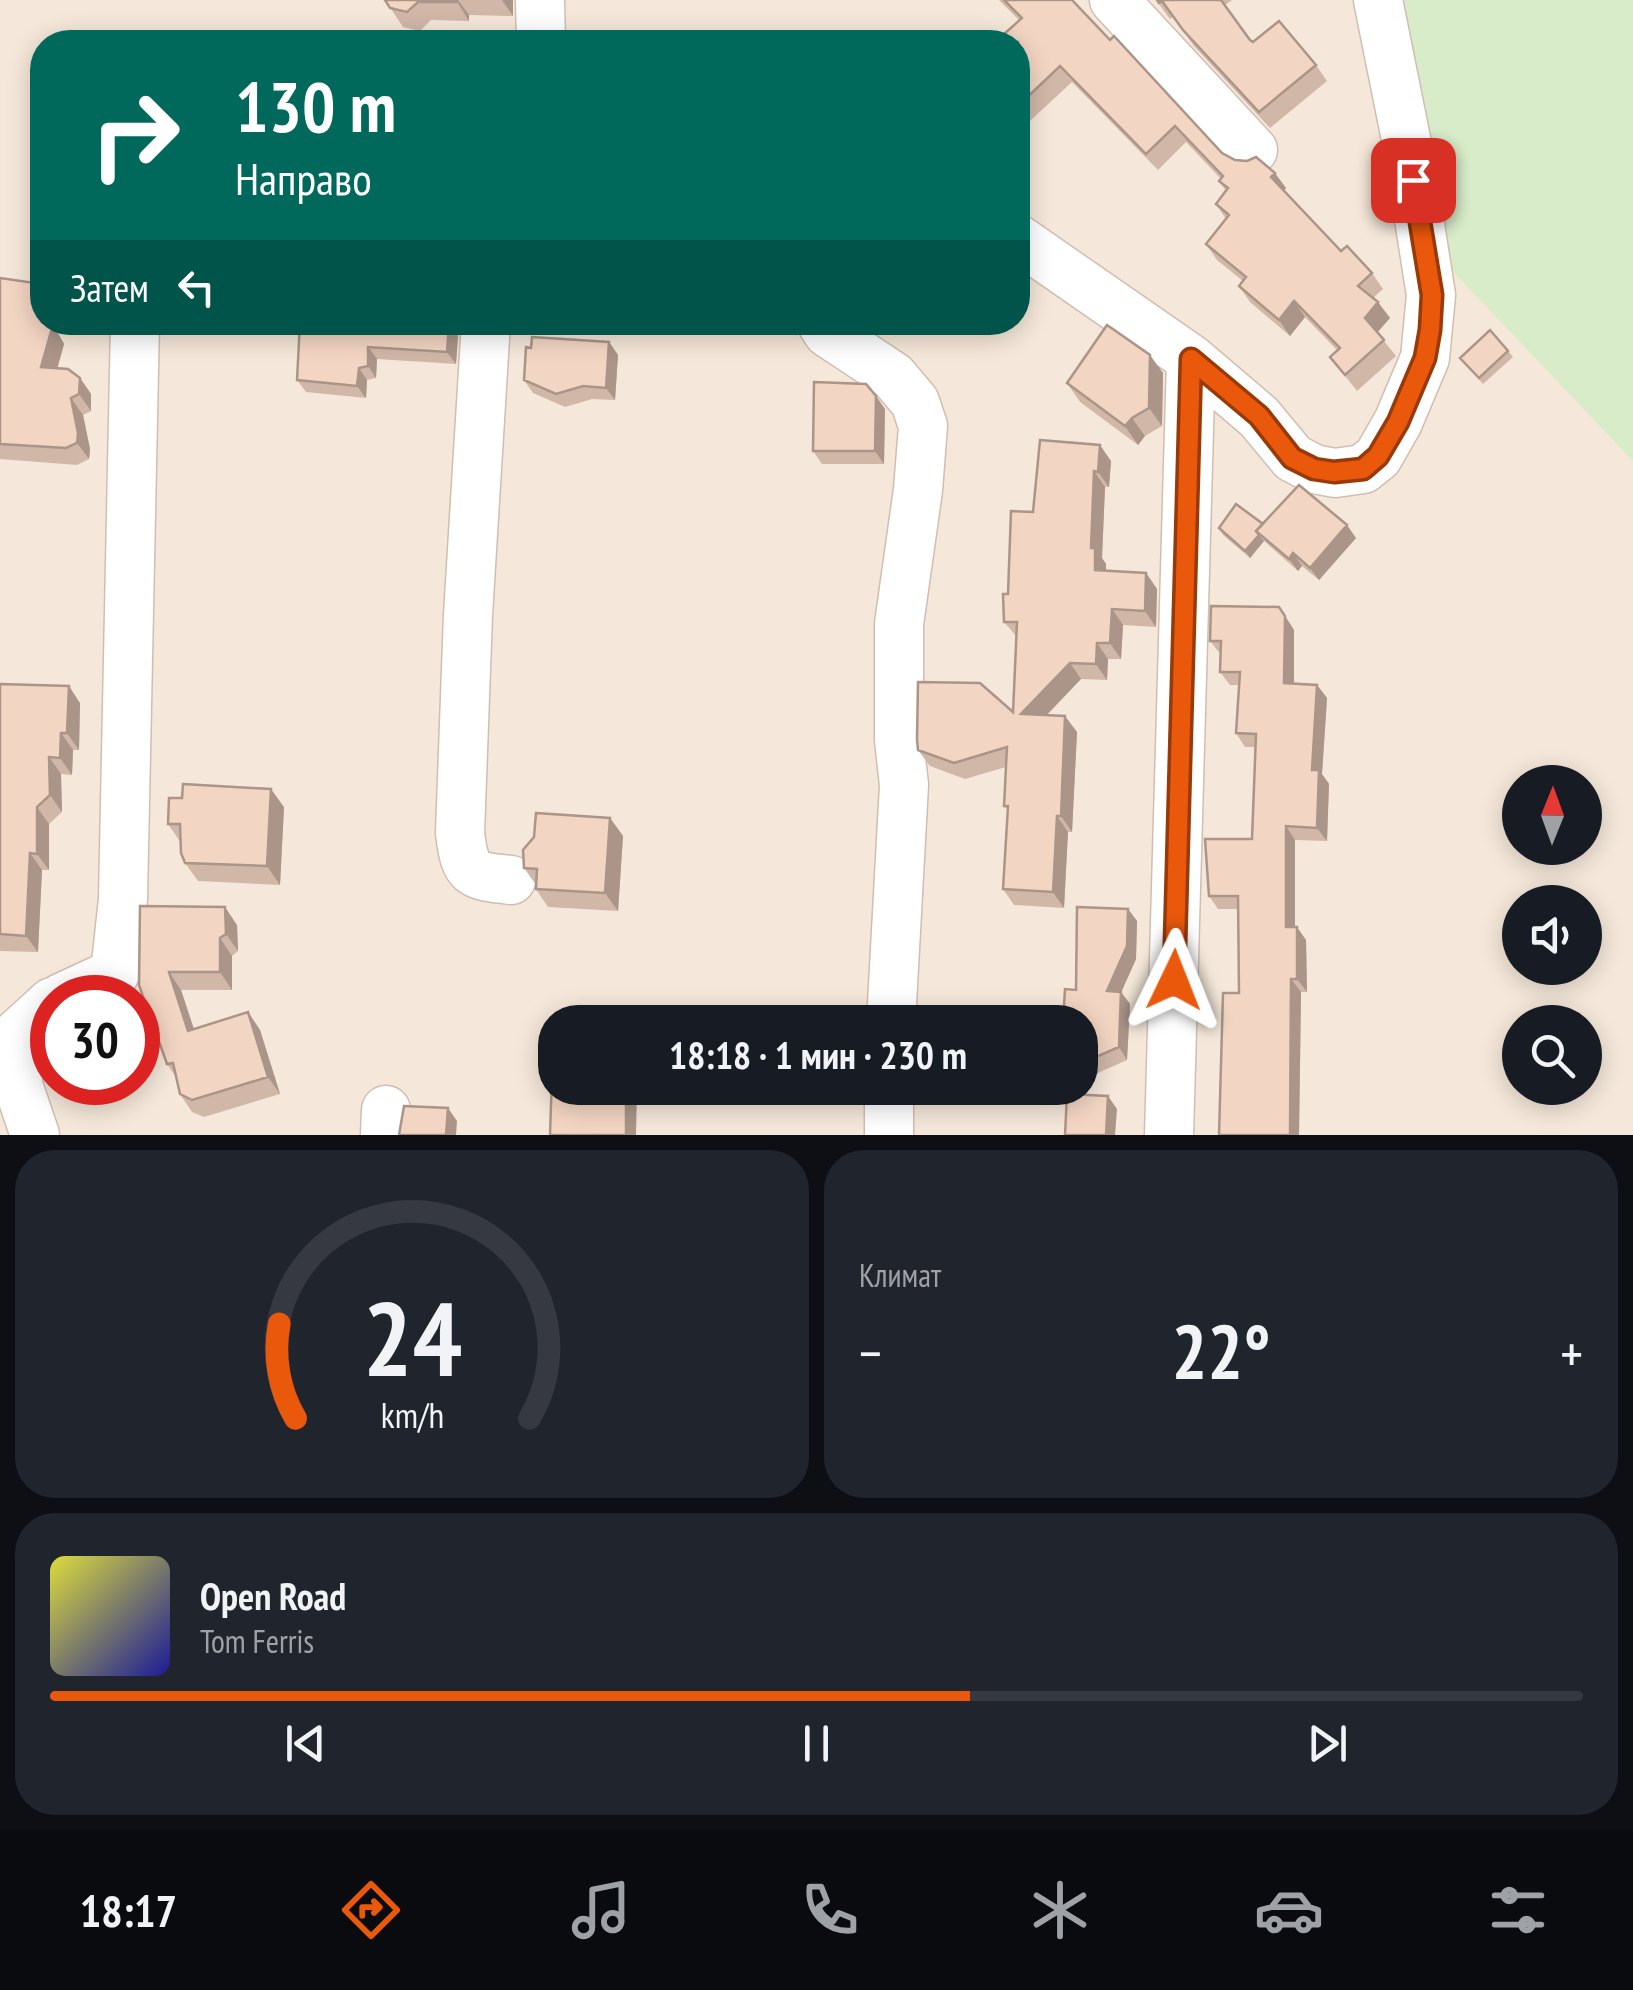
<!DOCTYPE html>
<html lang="ru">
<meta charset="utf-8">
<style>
:root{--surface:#171b24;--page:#20242c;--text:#f1f3f6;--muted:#9ea1a6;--line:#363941;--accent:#ea580c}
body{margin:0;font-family:"PT Sans Narrow",sans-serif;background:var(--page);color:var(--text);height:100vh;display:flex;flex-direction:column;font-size:38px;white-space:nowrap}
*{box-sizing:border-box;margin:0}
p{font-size:32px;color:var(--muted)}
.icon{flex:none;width:55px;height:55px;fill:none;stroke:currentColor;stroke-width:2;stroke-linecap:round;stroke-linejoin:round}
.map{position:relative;height:1135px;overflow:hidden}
.drawer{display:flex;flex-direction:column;gap:15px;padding:15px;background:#0d0f14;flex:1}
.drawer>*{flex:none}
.banner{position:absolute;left:30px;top:30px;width:1000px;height:305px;border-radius:40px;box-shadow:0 5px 25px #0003;background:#00695c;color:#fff;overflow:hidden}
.needle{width:65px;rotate:1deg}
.buttons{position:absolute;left:1502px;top:765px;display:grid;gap:20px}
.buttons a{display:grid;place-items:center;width:100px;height:100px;border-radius:50%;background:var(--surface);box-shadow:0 5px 25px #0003;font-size:50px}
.speed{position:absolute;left:30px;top:975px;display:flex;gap:20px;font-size:50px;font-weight:700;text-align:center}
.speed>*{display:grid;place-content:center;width:130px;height:130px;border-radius:50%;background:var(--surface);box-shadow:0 5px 25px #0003;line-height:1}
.speed .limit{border:15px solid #d22;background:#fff;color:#111}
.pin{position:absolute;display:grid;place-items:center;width:85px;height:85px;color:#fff;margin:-42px;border-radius:20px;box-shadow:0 5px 15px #0006}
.me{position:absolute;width:110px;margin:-55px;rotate:2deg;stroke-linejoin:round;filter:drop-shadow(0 0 8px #0008)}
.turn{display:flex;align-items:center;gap:35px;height:210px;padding:0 40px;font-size:45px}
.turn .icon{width:130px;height:130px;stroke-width:2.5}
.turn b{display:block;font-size:70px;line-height:85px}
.then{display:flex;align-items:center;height:95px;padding:0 40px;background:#0003;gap:20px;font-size:38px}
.big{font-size:75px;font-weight:700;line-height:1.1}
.drawer .tile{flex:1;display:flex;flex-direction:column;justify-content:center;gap:15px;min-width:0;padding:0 35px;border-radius:40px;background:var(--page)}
.drawer .dial{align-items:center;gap:0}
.dial svg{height:260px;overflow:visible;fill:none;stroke:var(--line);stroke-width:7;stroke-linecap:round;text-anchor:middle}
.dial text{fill:var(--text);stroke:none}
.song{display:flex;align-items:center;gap:30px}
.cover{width:120px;height:120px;border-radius:15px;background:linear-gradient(135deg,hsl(60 70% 55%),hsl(240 70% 35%))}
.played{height:10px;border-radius:5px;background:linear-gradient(90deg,var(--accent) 60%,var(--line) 60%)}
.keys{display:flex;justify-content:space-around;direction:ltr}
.heat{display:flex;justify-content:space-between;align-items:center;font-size:55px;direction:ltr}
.drawer .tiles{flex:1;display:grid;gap:15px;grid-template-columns:1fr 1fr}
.tile:last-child{grid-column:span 2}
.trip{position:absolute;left:538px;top:1005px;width:560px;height:100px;border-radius:40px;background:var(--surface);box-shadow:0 5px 25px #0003;font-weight:700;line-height:100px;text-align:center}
.tab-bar{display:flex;height:160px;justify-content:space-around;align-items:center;background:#090b0e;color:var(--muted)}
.tab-bar .icon{width:70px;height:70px}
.tab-bar .current{color:var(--accent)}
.tab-bar b{font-size:45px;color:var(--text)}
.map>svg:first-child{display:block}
.residential{fill:#f5e8da;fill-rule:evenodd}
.green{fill:#d8ecc9}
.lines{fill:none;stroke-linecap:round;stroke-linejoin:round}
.minor-casing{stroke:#d1beb0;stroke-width:51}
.minor{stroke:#fff;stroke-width:48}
.wall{fill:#d1b7a8}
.shaded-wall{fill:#aa9588}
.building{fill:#f3d5c3;stroke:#aa9588;stroke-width:2.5}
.route-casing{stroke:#983908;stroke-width:25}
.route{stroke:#ea580c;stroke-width:18}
</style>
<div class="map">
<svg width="1633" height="1135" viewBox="0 0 1633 1135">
<rect width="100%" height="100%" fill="#fdf6ec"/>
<path class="residential" d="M0 0H1633V1135H0ZM42 42H1018V322H42ZM1520 782H1585V848H1520ZM1520 902H1585V968H1520ZM52 998H138V1082H52ZM555 1022H1080V1088H555ZM1520 1022H1585V1088H1520Z"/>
<path class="green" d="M1393 0H1633V461L1441 259Z"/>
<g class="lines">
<g class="minor-casing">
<path id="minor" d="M540 0 541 42
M1114 0 1253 150
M1018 239 1191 359 1259 417 1293 458 1314 469 1335 473 1363 469 1378 457 1398 422 1425 358 1431 295 1408 149 1378 0
M486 322 468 615 460 833C465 875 471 876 511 880
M821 322 828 333 893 376 915 402 923 426 918 490 899 624V740L904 785 891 1022
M61 998 115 973 123 899 135 322
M889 1088V1135
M35 1135 18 1085V1033L52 1002
M385 1135 386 1110
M1169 1135 1191 359"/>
</g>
<use href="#minor" class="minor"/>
</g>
<path class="wall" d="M385 0H513V16L469 15V21L431 20 420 31 403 27Z
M999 0H1072L1222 153 1286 188 1284 191 1341 251 1372 273 1383 289 1373 298 1390 318 1377 332 1396 356 1357 391 1330 357 1337 350 1305 317 1290 336 1250 302 1239 286 1243 281 1217 260 1206 244 1226 219 1216 204 1226 191 1219 181 1221 179 1186 142 1158 170 1072 82 1018 132V42L1019 20Z
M1156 0H1232L1225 5 1250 40 1316 65 1327 81 1270 128 1194 46 1173 17 1170 19Z
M0 278 42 322H61L54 326 64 344 57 368 80 378 91 394V411L83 415 90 449 89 459 77 465 0 459Z
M300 322 458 335 456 364 377 359 376 378 367 380 366 398 306 392 297 380Z
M924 322H963L958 335Z
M609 342 618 355 615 400 592 399 565 407 533 393 524 380Z
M1508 351 1513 357 1483 384 1460 358Z
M1163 373 1162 426 1145 436 1138 445 1080 402 1067 383Z
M885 409 884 464H822L813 451Z
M1111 461 1109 487H1105L1102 558 1106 564V571L1146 573 1157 589 1156 627 1123 625 1121 659H1108L1107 680 1081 679 1046 716 1077 732 1072 832H1068L1064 908 1014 905 1003 889 1008 810 1004 806 1006 767 965 779 930 766 918 750 1013 712 1017 637 1004 622 1008 594 1033 512Z
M1263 524 1356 538 1319 580 1302 566 1298 571 1264 541 1250 558 1223 535 1219 528Z
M1279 607 1294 630V684L1317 685 1327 698 1322 774 1329 784 1327 841 1295 840V927L1306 940 1307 992H1301L1299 1135H1219L1239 993 1238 909H1218L1209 896 1252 839 1255 747H1245L1236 733 1239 685H1230L1220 672 1221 655 1210 641Z
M0 684 80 703 79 750H73L72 775 61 774 62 812 49 824V870H42L38 952 0 951Z
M284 807 280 885 198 881 185 863 181 843 168 824Z
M610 818 623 836 618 911 548 907 536 889V885L524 868Z
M140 906 237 925 238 951 232 956V990H181L194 1029 248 1012 260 1030 280 1094 204 1117 192 1112 180 1094 176 1077 167 1064Z
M1128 909 1137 921 1136 959 1121 992 1130 1004 1127 1060 1080 1081V1022L1076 990Z
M926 1088H986V1100L934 1099Z"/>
<path class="shaded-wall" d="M456 0H458L469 15V21Z
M502 0H513V16Z
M1019 163 1024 170 1018 179V166Z
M1275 173 1286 188 1282 193 1271 177Z
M1294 301 1305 317 1290 336 1279 320Z
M1378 302 1390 318 1376 334 1365 318Z
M49 322 54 326 64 344 53 384 41 367Z
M949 322H963L958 335Z
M449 323 458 335 456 364 447 352Z
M609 342 618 355 615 400 606 388Z
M368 347 377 359 376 378 368 366Z
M1150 355 1163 373 1162 426 1149 408Z
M359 368 367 380 366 398 357 386Z
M80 378 91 394V411L79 394Z
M876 396 885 409 884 464 875 451Z
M71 398 83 415 90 449 89 459 77 443Z
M1132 418 1145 436 1138 445 1125 426Z
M1100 445 1111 461 1109 487 1098 472Z
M1094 471 1105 487 1102 558 1106 564V586L1095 570 1091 548Z
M1347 525 1356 538 1319 580 1310 568Z
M1259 535 1264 541 1250 558 1245 551Z
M1293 553 1302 566 1298 571 1289 559Z
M1146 573 1157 589 1156 627 1145 611Z
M1112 609 1123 625 1121 659 1110 643Z
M1285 616 1294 630V696L1284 683Z
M1097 643 1108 659 1107 680 1096 664Z
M1070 663 1081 679 1032 730 1021 714Z
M1317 685 1327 698 1322 774 1329 784 1327 841 1317 828 1312 770Z
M69 686 80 703 79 750 67 733Z
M1065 716 1077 732 1072 832 1061 816Z
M61 733 73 750 72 775 60 758Z
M49 757 61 774 62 812 50 795Z
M271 789 284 807 280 885 267 866Z
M37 807 49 824V870L37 854Z
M1057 816 1068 832 1064 908 1053 892Z
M610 818 623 836 618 911 605 893Z
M1286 826 1295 840V940L1286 927Z
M30 853 42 870 38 952 26 936Z
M225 907 237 925 238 951 226 934Z
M1128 909 1137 921 1136 959 1116 1004 1107 991Z
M1297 927 1306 940 1307 992 1297 979Z
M220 938 232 956V990L220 972Z
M169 972 181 990 200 1048 188 1031Z
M1291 979 1301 992 1299 1135H1290Z
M1121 992 1130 1004 1127 1060 1119 1047Z
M248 1012 260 1030 280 1094 268 1077Z
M626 1088H637L636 1135H626Z
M977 1088H986V1100Z
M1108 1096 1117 1109 1115 1135H1106Z
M448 1108 457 1121 456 1135H446Z"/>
<path class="building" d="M385 0H456V2H418L407 12 390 8Z
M1004 0H1072L1110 40 1114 36 1222 153 1235 160 1247 161 1256 157 1275 173 1271 177 1341 251 1347 246 1372 273 1358 286 1378 302 1365 318 1384 340 1345 375 1330 357 1340 348 1294 301 1279 320 1239 286 1246 277 1206 244 1229 215 1216 204 1228 188 1219 181 1223 176 1175 126 1146 154 1060 66 1018 106V42H995L1022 18Z
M1157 0H1221L1250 40 1253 42 1279 21 1316 65 1259 112 1183 30 1162 1 1159 3Z
M0 278 42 284V322H49L52 328 41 367 68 369 80 378 79 394 71 398 78 433 77 443 66 448 0 444Z
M300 322 449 323 447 352 368 347V366L359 368 357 386 297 380Z
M1107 325 1150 355 1149 408 1132 418 1125 426 1067 383Z
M1490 330 1508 351 1479 378 1460 358Z
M532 337 609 342 606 388 583 386 556 394 524 380 526 347 531 348Z
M814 382 866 384 876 396 875 451H813Z
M1040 440 1100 445 1098 472 1094 471 1091 548H1095V570L1146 573 1145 611 1112 609 1110 643H1097L1096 664 1070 663 1021 714 1065 716 1061 816H1057L1053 892 1003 889 1008 806H1004L1007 747 954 763 918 750 917 739 918 682 980 683 1013 712 1017 622H1004L1003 594H1008L1011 511 1033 512Z
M1299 485 1347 525 1310 568 1293 553 1289 559 1256 531Z
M1236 504 1263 524 1256 531 1259 535 1245 551 1219 528Z
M1211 606 1279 607 1285 616 1284 683 1317 685 1312 770H1319L1317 828 1286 826V927H1297V979H1291L1290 1135H1219L1223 993H1239L1238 896H1209L1205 839H1252L1256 734 1236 733 1240 672H1220L1221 641H1210Z
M0 684 69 686 67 733H61L60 758 49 757 50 795 37 807V854L30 853 26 936 0 934Z
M183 784 271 789 267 866 185 863 181 853 180 824H168L169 798H182Z
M536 813 610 818 605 893 536 889 537 869 524 868 523 850 534 837Z
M140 906 225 907 226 934 220 938V972H169L188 1031 248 1012 268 1077 192 1100 180 1094 173 1063 167 1064 139 985Z
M1077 907 1128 909 1127 946 1107 991 1121 992 1119 1047 1080 1064V1022H1063L1065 989 1076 990Z
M552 1075H555V1088H626V1135H550Z
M1067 1094 1108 1096 1106 1135H1065Z
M404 1106 448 1108 446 1135H399Z"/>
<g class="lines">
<g class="route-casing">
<path id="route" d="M1174 980 1191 359 1259 416 1292 458 1314 469 1334 472 1363 469 1378 456 1398 422 1425 358 1430 330 1432 295 1413 180"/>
</g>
<use href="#route" class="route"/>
</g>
</svg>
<div class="buttons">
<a><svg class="needle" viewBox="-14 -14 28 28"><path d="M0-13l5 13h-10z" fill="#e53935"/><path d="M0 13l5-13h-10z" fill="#9ea1a6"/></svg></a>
<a><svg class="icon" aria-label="sound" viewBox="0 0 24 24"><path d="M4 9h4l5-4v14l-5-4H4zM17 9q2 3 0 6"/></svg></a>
<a><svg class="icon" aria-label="search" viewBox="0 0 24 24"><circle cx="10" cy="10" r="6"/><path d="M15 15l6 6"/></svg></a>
</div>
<div class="speed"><div class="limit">30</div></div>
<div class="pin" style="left:1413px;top:180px;background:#d93025"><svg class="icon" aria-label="arrive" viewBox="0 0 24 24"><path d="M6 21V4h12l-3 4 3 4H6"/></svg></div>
<svg class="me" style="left:1174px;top:980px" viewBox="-20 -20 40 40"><path d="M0-17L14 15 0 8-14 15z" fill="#ea580c" stroke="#fff" stroke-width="4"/></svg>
<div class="trip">18:18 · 1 мин · 230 m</div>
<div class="banner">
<div class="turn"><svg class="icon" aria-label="right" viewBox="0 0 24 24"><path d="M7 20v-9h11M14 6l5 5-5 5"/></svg><div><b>130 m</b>Направо</div></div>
<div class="then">Затем<svg class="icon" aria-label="left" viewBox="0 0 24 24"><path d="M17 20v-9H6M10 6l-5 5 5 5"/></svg></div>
</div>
</div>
<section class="drawer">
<div class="tiles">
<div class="tile dial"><svg viewBox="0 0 100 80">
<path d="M14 69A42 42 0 1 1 86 69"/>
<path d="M14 69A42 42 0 0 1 9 40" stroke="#ea580c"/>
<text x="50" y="56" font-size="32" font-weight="700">24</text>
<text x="50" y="72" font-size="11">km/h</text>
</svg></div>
<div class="tile"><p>Климат</p>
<div class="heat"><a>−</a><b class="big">22°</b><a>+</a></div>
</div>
<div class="tile">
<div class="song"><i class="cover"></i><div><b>Open Road</b><p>Tom Ferris</p></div></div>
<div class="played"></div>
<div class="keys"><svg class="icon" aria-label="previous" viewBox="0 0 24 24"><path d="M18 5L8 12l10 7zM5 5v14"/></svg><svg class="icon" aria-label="pause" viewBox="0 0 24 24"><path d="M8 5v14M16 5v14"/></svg><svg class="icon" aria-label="next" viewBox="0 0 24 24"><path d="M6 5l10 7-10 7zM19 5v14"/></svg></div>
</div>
</div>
</section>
<nav class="tab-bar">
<b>18:17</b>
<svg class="icon current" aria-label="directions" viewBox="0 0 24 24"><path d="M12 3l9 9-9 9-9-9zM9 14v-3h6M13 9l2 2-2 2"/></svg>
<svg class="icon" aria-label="music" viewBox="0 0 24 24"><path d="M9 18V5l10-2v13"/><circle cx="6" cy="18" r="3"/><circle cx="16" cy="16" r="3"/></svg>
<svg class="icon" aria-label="phone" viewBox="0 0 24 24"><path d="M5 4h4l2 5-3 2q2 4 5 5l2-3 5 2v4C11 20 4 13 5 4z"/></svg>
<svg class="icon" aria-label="climate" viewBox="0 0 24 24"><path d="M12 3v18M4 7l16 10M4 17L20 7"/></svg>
<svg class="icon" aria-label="car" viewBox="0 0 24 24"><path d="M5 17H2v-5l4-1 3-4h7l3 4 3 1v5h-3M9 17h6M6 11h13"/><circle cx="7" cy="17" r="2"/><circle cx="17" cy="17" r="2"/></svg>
<svg class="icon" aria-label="filters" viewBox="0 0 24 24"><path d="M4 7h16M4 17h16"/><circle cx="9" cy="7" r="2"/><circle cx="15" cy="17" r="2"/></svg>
</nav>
